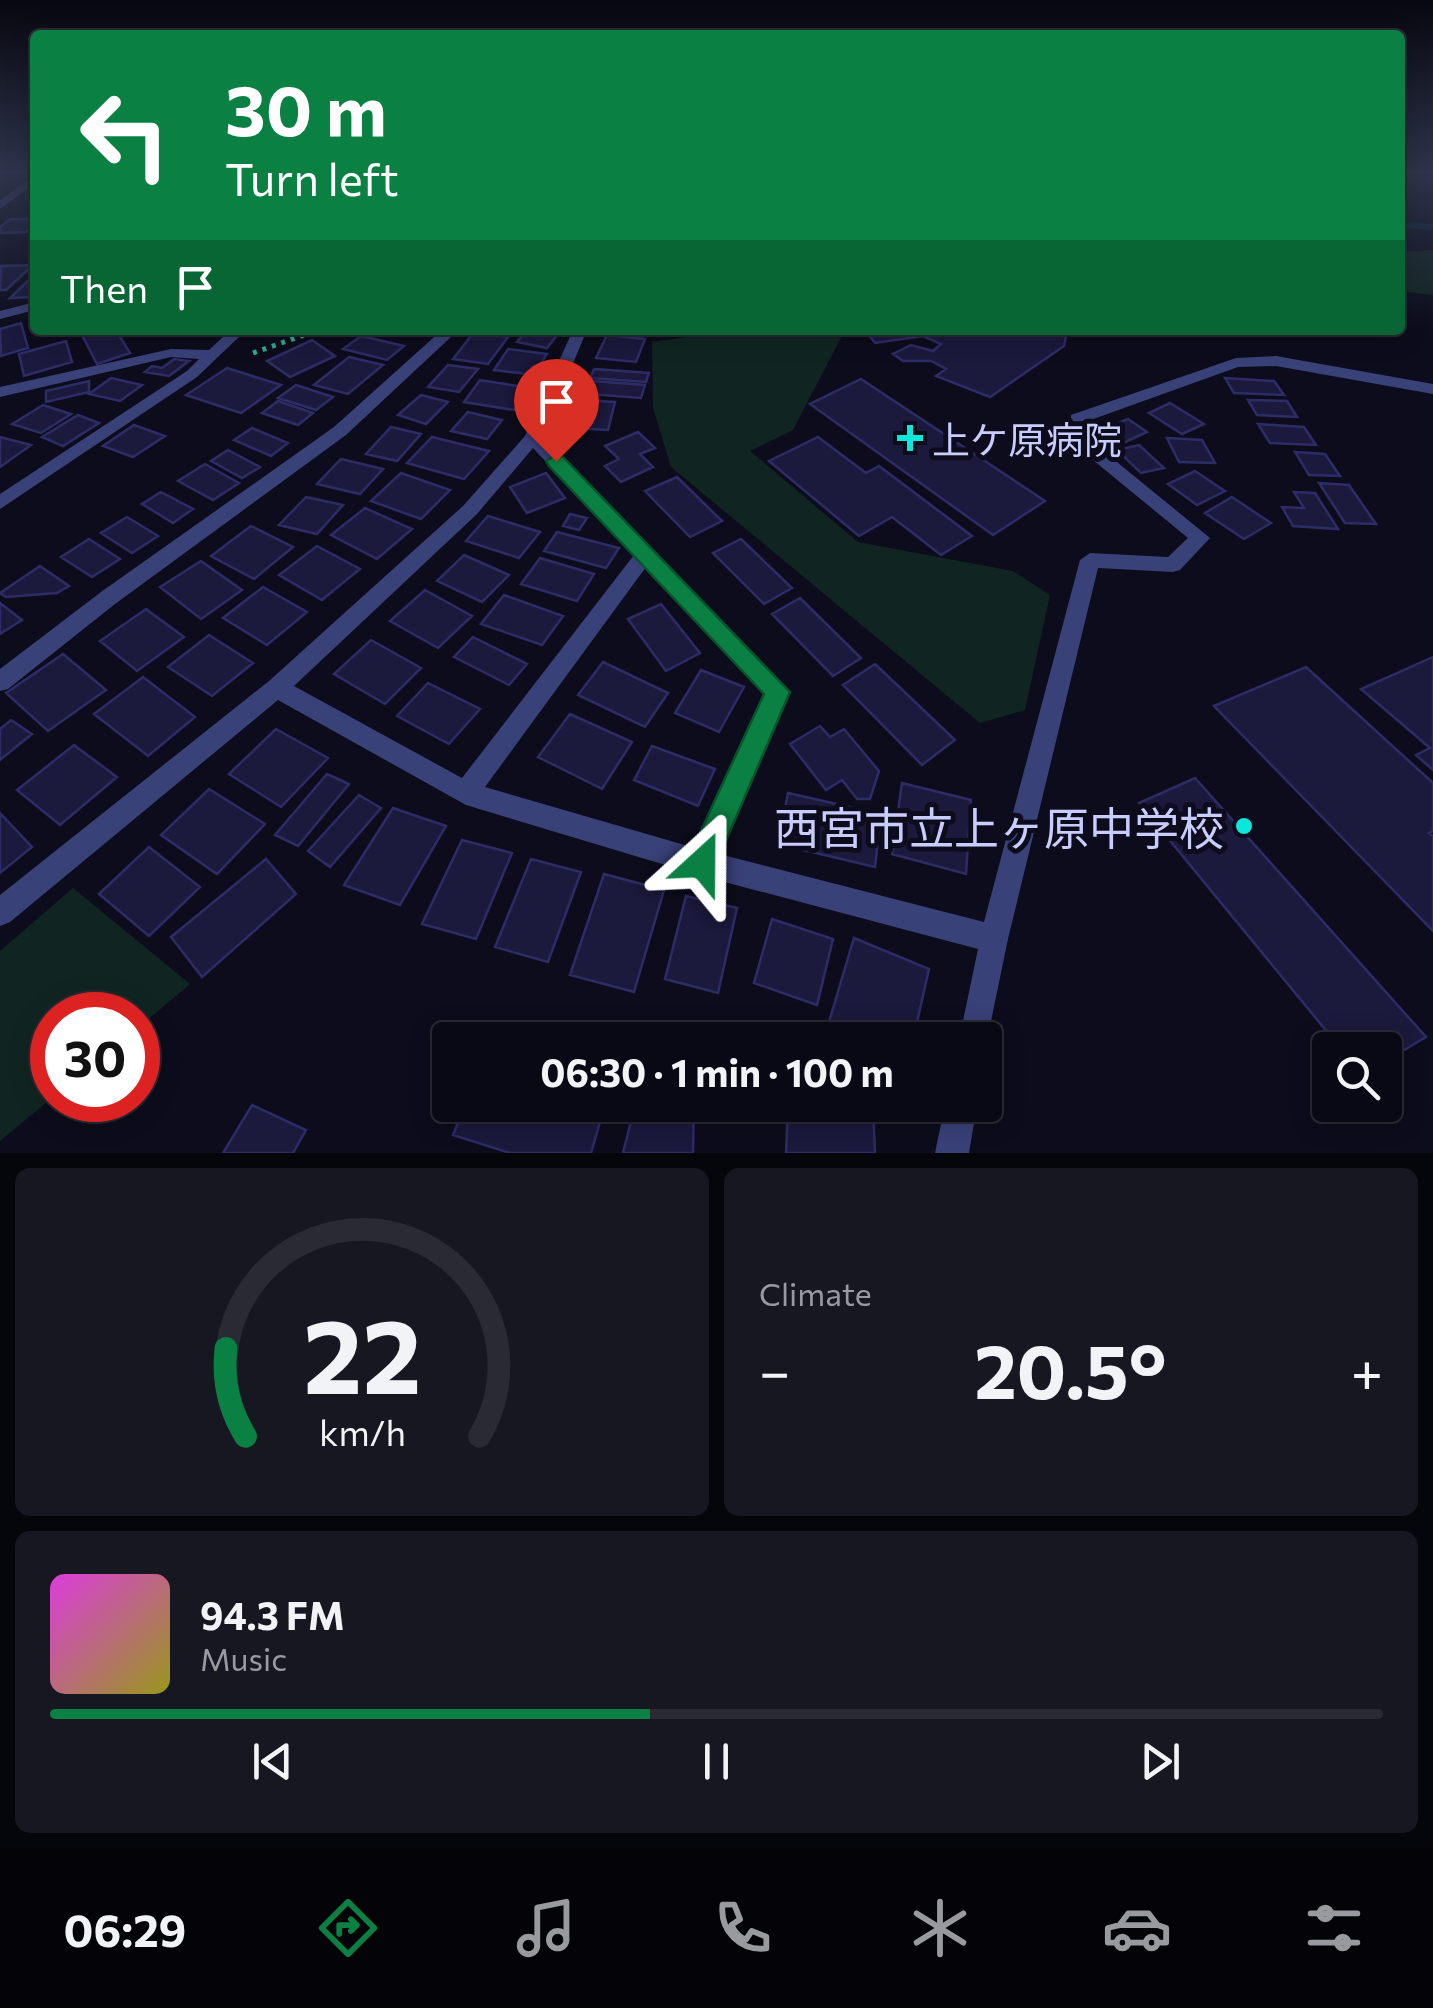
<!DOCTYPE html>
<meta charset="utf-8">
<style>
:root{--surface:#090915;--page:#171722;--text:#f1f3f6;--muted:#999aa0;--line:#292a34;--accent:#0b8043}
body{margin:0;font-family:Commissioner,"Noto Sans JP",sans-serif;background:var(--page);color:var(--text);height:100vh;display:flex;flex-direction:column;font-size:38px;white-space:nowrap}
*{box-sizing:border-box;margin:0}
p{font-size:32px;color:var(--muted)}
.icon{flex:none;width:55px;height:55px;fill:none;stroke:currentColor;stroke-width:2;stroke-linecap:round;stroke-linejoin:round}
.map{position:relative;height:1153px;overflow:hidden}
.details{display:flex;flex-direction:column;gap:15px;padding:15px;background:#05050c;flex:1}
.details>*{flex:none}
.guide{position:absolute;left:30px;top:30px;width:1375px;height:305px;border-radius:10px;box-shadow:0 5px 25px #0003,0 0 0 2px var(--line);background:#0b8043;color:#fff;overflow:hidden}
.buttons{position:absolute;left:1312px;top:1032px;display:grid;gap:20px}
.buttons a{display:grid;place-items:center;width:90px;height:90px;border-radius:10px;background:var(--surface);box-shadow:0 5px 25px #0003,0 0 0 2px var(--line);font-size:50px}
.speed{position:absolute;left:30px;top:992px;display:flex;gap:20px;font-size:50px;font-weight:700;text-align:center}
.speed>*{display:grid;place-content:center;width:130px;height:130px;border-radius:50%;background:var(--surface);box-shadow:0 5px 25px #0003,0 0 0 2px var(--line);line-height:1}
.speed .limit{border:15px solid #d22;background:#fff;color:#111}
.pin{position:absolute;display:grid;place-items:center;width:85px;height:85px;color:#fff;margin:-102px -42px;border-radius:50% 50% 50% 0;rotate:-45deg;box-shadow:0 0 10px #0007}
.pin .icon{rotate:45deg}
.me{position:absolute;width:110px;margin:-55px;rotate:24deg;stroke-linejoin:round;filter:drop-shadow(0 0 8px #0008)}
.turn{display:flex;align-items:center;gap:35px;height:210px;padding:0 30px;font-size:45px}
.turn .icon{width:130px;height:130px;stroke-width:2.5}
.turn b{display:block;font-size:70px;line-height:85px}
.then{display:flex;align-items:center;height:95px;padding:0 30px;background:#0003;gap:20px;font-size:38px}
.big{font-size:75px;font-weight:700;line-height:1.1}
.details .tile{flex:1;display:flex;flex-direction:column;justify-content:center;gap:15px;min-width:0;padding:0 35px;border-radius:15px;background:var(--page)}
.details .dial{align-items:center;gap:0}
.dial svg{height:260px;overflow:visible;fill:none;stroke:var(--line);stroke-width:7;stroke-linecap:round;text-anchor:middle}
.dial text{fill:var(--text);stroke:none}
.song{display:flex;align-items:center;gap:30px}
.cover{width:120px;height:120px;border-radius:15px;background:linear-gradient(135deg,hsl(300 70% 55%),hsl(60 70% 35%))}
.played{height:10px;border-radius:5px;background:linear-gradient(90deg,var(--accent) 45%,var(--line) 45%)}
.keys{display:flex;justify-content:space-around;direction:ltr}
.heat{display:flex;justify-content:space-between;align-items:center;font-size:55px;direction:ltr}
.details .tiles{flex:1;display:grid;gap:15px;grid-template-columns:1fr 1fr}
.tile:last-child{grid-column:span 2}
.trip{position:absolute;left:432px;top:1022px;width:570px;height:100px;border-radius:10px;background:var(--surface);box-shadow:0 5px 25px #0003,0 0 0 2px var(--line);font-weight:700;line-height:100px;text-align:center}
.tab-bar{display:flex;height:160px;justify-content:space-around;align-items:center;background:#040408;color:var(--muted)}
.tab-bar .icon{width:70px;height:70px}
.tab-bar .current{color:var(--accent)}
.tab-bar b{font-size:45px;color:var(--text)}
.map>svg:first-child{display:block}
.green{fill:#102521}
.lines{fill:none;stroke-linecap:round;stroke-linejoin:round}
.stream{stroke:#0b2136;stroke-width:6}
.building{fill:#1b193c;stroke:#2e2c67;stroke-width:2.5}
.path{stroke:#32a88e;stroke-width:5;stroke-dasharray:4 6;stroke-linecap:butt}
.minor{fill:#394179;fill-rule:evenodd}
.route{fill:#0b8043;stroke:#07532c;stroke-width:2.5}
.poi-dot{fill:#0be7da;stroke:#0c0c1c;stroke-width:4}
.labels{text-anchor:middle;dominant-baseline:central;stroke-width:10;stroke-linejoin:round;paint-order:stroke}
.poi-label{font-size:38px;fill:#c9ccfc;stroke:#0c0c1c;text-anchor:start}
.near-poi-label{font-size:45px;fill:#c9ccfc;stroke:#0c0c1c;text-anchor:end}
</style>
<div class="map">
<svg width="1433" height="1153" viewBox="0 0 1433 1153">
<rect width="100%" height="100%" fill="#0c0c1c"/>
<path class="green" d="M1433 250V295L1400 291V252Z
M695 330H845L793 430 750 451 858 542 1013 571 1050 595 1025 710 980 723 671 467 653 408 652 342 693 336Z
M73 888 190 984 138 1028V1015H52V1098L0 1141V951Z"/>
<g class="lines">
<path class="stream" d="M1400 225 1433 227"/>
</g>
<path class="building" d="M10 219H35V224L26 232 0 233V227Z
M33 265 6 290H0L1 266Z
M35 274V297L10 298Z
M21 323 28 348 1 356 0 329Z
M96 330H116L130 353 97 364 82 335Z
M527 330H561L547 348 517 342Z
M865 330H1098L1066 336 1064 346 990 397 936 376 946 369 931 361H903L893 354 911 345 933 351 941 344 923 336 875 343Z
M474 332 508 337 488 364 453 359Z
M607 335 645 339 636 362 596 358Z
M361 336 404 346 387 360 343 349Z
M312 340 335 356 290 377 267 361Z
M66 341 72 362 24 376 19 354Z
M508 349 547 354 534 375 494 370Z
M349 357 383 365 348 394 314 385Z
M174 359 189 361 169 376 145 372 152 366 162 368Z
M448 365 478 369 459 392 428 387Z
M227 368 281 385 241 413 186 395Z
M594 369 649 373 646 382 590 378Z
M111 378 142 385 120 401 89 394Z
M1225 378 1274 381 1284 395 1234 393Z
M861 379 1045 501 993 535 810 404Z
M480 380 530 388 514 410 464 402Z
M89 381V392L46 402V391Z
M593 381 645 385 641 398 588 394Z
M296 385 333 397 316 410 278 398Z
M421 395 448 402 426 424 398 415Z
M580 400 615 402 608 430 572 428Z
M1248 400 1287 401 1297 417 1257 415Z
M278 401 313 413 298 425 262 413Z
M1170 403 1204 424 1182 434 1149 413Z
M43 405 71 414 41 433 12 424Z
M468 412 502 420 487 439 451 431Z
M78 415 99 423 63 446 42 437Z
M1128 419 1147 432 1121 444 1101 430Z
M1258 424 1304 427 1316 445 1270 443Z
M134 425 165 436 133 457 103 446Z
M391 427 421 434 397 461 366 454Z
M252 428 288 443 271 456 234 440Z
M638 432 655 448 640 454 653 467 621 482 605 466 619 459 605 446Z
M0 437 31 445 0 467Z
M432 437 489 451 464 479 407 463Z
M818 437 866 473 879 466 972 536 941 555 892 517 859 536 769 461Z
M1167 438 1202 440 1215 463 1179 462Z
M1139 445 1164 468 1141 473 1117 450Z
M228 450 260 467 242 478 211 461Z
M1295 452 1325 454 1340 476 1309 475Z
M341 459 383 469 360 494 317 484Z
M205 464 239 483 213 500 178 481Z
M1195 471 1225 491 1197 505 1168 484Z
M401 473 450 490 421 519 371 501Z
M546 473 565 498 527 513 510 487Z
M677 477 722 521 690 537 645 491Z
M1319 483 1349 485 1376 524 1345 523Z
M161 492 193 509 173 523 142 504Z
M1294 492 1315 493 1338 529 1293 526 1282 507 1304 508Z
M306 497 343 505 317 534 279 525Z
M1232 497 1271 523 1244 539 1205 513Z
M365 508 412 529 377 559 331 535Z
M570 514 587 518 579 530 563 526Z
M488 516 540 532 519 558 466 541Z
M127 517 158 536 132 553 101 533Z
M251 526 293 547 254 579 211 556Z
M557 532 619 548 606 568 544 551Z
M89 539 120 559 92 577 61 557Z
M741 539 792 588 764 604 713 553Z
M317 546 360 569 322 600 279 575Z
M464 555 509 575 482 602 437 581Z
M540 558 594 574 577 601 521 584Z
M201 561 242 590 201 619 160 587Z
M40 566 69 586 57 593 6 597 0 593Z
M263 587 307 612 267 645 223 618Z
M425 590 472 616 438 648 390 621Z
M504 595 563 616 542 645 481 624Z
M800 598 861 658 833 676 772 614Z
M0 603 22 620 0 634Z
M661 604 700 653 666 671 628 619Z
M146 609 184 637 137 671 100 641Z
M209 635 253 663 212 696 168 667Z
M473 637 527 664 509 685 454 657Z
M371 640 421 668 385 704 334 674Z
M63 654 106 690 48 731 6 693Z
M1433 657V770L1416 755 1430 748 1361 689Z
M603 662 668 693 645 727 578 695Z
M875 664 955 740 922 765 843 685Z
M1306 667 1433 783V831L1429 833 1433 836V931L1214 706Z
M701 670 744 687 719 732 675 713Z
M143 677 195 717 148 756 94 714Z
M428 683 480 709 449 744 397 716Z
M570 714 632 742 602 789 538 757Z
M11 720 32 734 0 760V729Z
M820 726 830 737 844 729 879 771 870 799H857L842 780 826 790 790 744Z
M276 729 328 758 281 807 229 774Z
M74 745 117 777 60 825 17 790Z
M652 746 715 769 698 806 634 780Z
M327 774 349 784 298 846 275 835Z
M1195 778 1426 1037 1389 1059 1385 1050 1368 1036 1342 1050 1139 803Z
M902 783 971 800 966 874 892 854Z
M209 789 265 824 217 874 161 835Z
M788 793 881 814 875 867 778 844Z
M359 795 381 808 330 867 308 851Z
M393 808 446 826 400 905 344 885Z
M0 813 32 847 0 873Z
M462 840 512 853 476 939 422 924Z
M149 847 200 887 149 936 99 894Z
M266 859 296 894 202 977 171 937Z
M531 859 581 872 548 962 495 947Z
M604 874 664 890 634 992 570 975Z
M686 896 737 908 718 993 665 979Z
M772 919 833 939 817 1005 754 983Z
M854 938 929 969 913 1040H843L826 1032Z
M252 1105 306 1130 293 1153H223Z
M465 1105H605L591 1153H510L453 1135Z
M635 1105H694L693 1153H623Z
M788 1105H873L875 1153H786Z"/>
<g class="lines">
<path class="path" d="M253 353 318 330"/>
<path class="minor" d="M35 175V183L0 209V200Z
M35 302V310L0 319V311Z
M224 330H238L240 336 197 377 0 509V494L187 371 199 359 171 357 0 397V387L171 349 209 350 225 335Z
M442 330H465L452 336 346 435 115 604 8 689 0 691V669L101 592 334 427Z
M573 330H587L542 437 789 692 719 854 984 922 1080 560 1090 553 1168 557 1188 538 1071 442V415L1236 358 1276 356 1433 384V394L1276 366 1238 367 1085 422V436L1210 538 1180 570 1173 572 1098 568 1008 939 985 1050V1040H959L978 949 702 876 466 805 278 700 10 922 0 926V895L269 681 463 506 525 436ZM533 448 634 555 462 778 294 686 477 514ZM646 567 766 694 695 848 485 787Z
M945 1105H977L969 1153H935Z"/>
</g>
<linearGradient id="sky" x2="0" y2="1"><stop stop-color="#07070f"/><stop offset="0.52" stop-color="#2e344b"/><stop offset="1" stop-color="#2e344b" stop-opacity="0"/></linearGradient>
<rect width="1433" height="332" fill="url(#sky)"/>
<path class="route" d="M556 455 563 457 790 692 712 873 702 878 691 873 686 863 764 694 549 466 546 461Z"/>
<g class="poi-dot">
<path d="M905 423h10v10h10v10h-10v10h-10v-10h-10v-10h10z"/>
<circle cx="1244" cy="826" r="10"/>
</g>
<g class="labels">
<g class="poi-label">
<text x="932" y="438">上ケ原病院</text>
</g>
<g class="near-poi-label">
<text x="1224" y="826">西宮市立上ヶ原中学校</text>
</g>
</g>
</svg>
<div class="buttons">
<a><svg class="icon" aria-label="search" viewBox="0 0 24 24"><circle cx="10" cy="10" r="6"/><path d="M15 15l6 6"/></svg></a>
</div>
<div class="speed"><div class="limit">30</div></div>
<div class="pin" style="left:556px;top:461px;background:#d93025"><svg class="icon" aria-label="arrive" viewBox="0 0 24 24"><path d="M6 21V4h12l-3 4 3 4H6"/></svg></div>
<svg class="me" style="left:702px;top:863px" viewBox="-20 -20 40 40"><path d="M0-17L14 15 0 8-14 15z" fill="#0b8043" stroke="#fff" stroke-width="4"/></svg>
<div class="trip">06:30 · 1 min · 100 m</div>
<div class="guide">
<div class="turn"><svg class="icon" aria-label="left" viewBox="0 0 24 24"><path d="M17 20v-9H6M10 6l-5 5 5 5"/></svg><div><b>30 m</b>Turn left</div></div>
<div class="then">Then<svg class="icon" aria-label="arrive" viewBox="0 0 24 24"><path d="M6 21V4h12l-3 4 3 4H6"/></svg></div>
</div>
</div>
<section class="details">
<div class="tiles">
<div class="tile dial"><svg viewBox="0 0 100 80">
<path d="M14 69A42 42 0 1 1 86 69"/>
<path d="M14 69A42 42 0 0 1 8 42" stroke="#0b8043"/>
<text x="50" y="56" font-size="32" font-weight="700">22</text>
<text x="50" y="72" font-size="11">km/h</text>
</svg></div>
<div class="tile"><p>Climate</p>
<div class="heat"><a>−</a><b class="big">20.5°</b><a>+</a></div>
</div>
<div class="tile">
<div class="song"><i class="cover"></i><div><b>94.3 FM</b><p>Music</p></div></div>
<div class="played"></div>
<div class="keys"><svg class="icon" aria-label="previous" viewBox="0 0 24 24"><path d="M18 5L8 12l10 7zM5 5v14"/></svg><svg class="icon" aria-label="pause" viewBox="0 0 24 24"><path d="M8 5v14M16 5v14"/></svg><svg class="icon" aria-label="next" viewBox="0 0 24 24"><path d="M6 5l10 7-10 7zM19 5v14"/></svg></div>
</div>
</div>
</section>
<nav class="tab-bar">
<b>06:29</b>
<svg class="icon current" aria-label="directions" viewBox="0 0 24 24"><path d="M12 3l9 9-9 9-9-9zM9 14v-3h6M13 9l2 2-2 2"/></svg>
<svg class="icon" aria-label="music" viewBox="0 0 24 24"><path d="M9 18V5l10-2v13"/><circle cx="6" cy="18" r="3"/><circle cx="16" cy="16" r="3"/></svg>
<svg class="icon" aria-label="phone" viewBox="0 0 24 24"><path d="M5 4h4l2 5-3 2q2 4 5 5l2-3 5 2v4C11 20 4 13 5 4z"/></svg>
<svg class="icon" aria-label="climate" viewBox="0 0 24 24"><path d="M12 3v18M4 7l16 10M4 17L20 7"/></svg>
<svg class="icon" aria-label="car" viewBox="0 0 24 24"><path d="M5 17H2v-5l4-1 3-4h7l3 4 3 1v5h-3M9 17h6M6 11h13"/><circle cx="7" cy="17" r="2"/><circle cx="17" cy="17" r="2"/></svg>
<svg class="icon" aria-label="filters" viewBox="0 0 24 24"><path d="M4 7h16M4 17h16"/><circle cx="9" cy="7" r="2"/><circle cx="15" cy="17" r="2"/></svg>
</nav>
